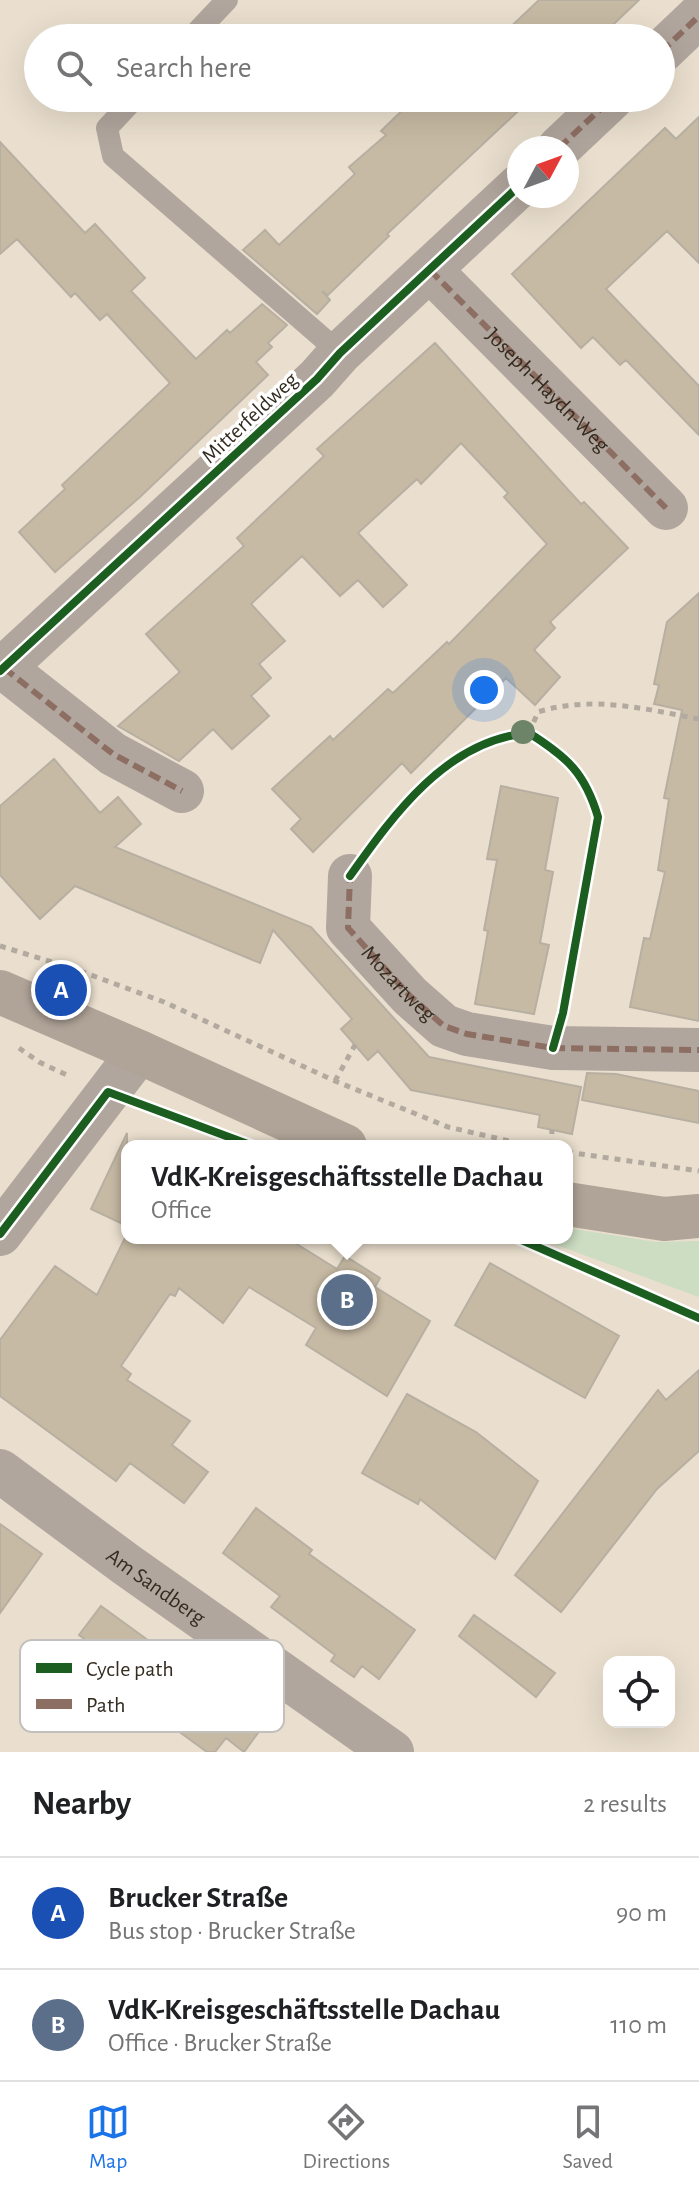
<!DOCTYPE html>
<html lang="en">
<head>
<meta charset="utf-8">
<style>
  :root { --surface:#fff; --page:#f6f6f6; --text:#202124; --muted:#757577; --line:#e0e0e0; --accent:#1a73e8 }
  body { margin:0; font-family:"Alegreya Sans",sans-serif; background:var(--page); color:var(--text) }
  .controls { position:absolute; right:24px; bottom:24px; display:grid; overflow:hidden; border-radius:16px; box-shadow:0 8px 32px #0002 }
  .controls button { width:72px; height:72px; display:grid; place-items:center; padding:0; border:0; border-bottom:2px solid var(--line); background:var(--surface); color:var(--text); font:40px sans-serif }
  .compass { position:absolute; left:507px; top:136px; width:72px; height:72px; border-radius:50%; background:var(--surface); box-shadow:0 8px 32px #0002; rotate:49deg }
  .you { position:absolute; left:484px; top:690px; width:28px; height:28px; margin:-20px; border:6px solid #fff; border-radius:50%; background:#1a73e8; box-shadow:0 0 0 12px #1a73e833 }
  .badge { display:grid; place-items:center; width:52px; height:52px; border-radius:50%; background:var(--accent); color:#fff; font-size:26px; font-weight:700 }
  .pin { position:absolute; translate:-50% -50%; border:4px solid #fff; box-shadow:0 2px 8px #0006 }
  .popup { position:absolute; left:121px; top:1140px; width:452px; height:104px; box-sizing:border-box; display:grid; place-content:center; border-radius:16px; background:var(--surface); filter:drop-shadow(0 2px 6px #0005); font-size:26px; white-space:nowrap; color:var(--muted) }
  .popup b { font-size:30px; color:var(--text) }
  .popup::after { content:''; position:absolute; left:50%; top:100%; margin-left:-16px; border:16px solid transparent; border-top-color:var(--surface) }
  .list { margin:0; padding:0; list-style:none }
  h2 { display:flex; justify-content:space-between; align-items:center; height:104px; margin:0; padding:0 32px; font-size:34px }
  h2 small { font-size:26px; font-weight:400; color:var(--muted) }
  .list li { display:grid; grid-template-columns:52px 1fr auto; gap:24px; align-items:center; box-sizing:border-box; height:112px; padding:0 32px; border-top:2px solid var(--line) }
  .list b { display:block; font-size:30px; white-space:nowrap }
  .list p { margin:0; font-size:26px; white-space:nowrap; color:var(--muted) }
  .list em { font-size:26px; font-style:normal; color:var(--muted) }
  .icon { flex:none; width:44px; height:44px; fill:none; stroke:currentColor; stroke-width:2; stroke-linecap:round; stroke-linejoin:round }
  .map { position:relative; flex:none; width:699px; height:1752px; overflow:hidden }
  .search { position:absolute; background:var(--surface); box-shadow:0 8px 32px #0002; left:24px; right:24px; top:24px; height:88px; display:flex; align-items:center; gap:20px; box-sizing:border-box; padding:0 28px; border-radius:44px; color:var(--muted); font-size:30px }
  .sheet { height:328px; background:var(--surface) }
  nav { display:flex; justify-content:space-around; align-items:center; box-sizing:border-box; height:112px; border-top:2px solid var(--line); background:var(--surface); font-size:22px; color:var(--muted) }
  nav a { display:grid; justify-items:center; gap:4px }
  nav .on { color:var(--accent) }
  .map>svg:first-child { display:block }
  .green { fill:#ccddc2 }
  .building { fill:#c7baa4; stroke:#b7afa2; stroke-width:2 }
  .lines { fill:none; stroke-linecap:round; stroke-linejoin:round }
  .path { stroke:#b2a99f; stroke-width:5; stroke-dasharray:6 6; stroke-linecap:butt }
  .lane { stroke:#b1a69d; stroke-width:22 }
  .street { stroke:#b1a69d; stroke-width:44 }
  .secondary { stroke:#b0a498; stroke-width:44 }
  .quiet { stroke:#8d6e63; stroke-width:6; stroke-dasharray:12 6; stroke-linecap:butt }
  .cycleway-casing { stroke:#fff; stroke-width:13 }
  .cycleway { stroke:#1b5e20; stroke-width:8 }
  .tree { fill:#6d8468 }
  .labels { text-anchor:middle; stroke-width:7; stroke-linejoin:round; paint-order:stroke }
  .street-label { font-size:22px; fill:#342c20; stroke:#fff }
  .key { fill:#fff; stroke:#c2c0bc; stroke-width:2 }
  .key-label { font-size:22px; fill:#342c20 }
</style>
</head>
<body>
<div class="map">
<svg width="699" height="1752" viewBox="0 0 699 1752">
  <rect width="100%" height="100%" fill="#eadfce"/>
  <path class="green" d="M567,1228L656,1242L699,1241V1297L537,1238H567Z"/>
  <path class="building" d="M539,0H639L599,38H499Z
    M415,98H532L387,234L389,236L328,295L322,291L330,300L317,314L243,250L265,230L279,245L355,174L349,167L386,135L381,131Z
    M699,117V263L667,231L606,289L699,386V435L626,360L620,365L593,337L581,348L512,274L665,128L676,139Z
    M0,142L85,233L95,224L145,278L131,291L196,359L227,330L230,333L262,304L287,325L268,343L272,347L256,362L268,375L141,496L55,572L19,532L65,489L62,485L170,383L107,314L100,320L75,293L71,297L17,239L0,254Z
    M435,343L581,504L584,502L628,548L550,622L555,628L534,650L560,677L535,705L506,678L411,773L402,763L313,852L291,829L301,819L272,789L330,736L333,740L388,689L393,693L447,642L449,644L547,544L504,497L508,493L461,443L421,484L417,479L358,533L407,585L383,607L358,580L340,596L302,556L251,604L285,641L259,664L271,678L251,696L269,716L232,749L213,729L179,761L118,726L180,672L146,634L244,546L237,538L324,456L317,449Z
    M699,593V1021L630,1007L644,938L650,939L665,872L658,870L669,799L664,798L682,710L654,704L659,685L654,684L667,622Z
    M54,759L100,813L118,797L141,824L115,847L311,927L429,1057L581,1087L572,1134L538,1127L540,1115L411,1090L378,1051L368,1060L341,1029L352,1019L273,930L260,963L75,886L40,919L0,875V806Z
    M501,786L558,798L545,870L553,872L540,943L549,945L534,1014L475,1004L488,931L484,930L497,860L487,859Z
    M587,1073L616,1074L699,1091V1123L582,1100Z
    M127,1133V1226L91,1209Z
    M125,1238H287L337,1269L345,1256L380,1278L375,1287L430,1321L387,1396L306,1345L316,1328L249,1287L223,1323L179,1288L175,1296L170,1294L121,1366L131,1374L127,1380L190,1421L172,1445L208,1472L184,1503L130,1463L116,1481L0,1396V1340L55,1266L97,1295Z
    M490,1263L619,1336L585,1398L455,1325Z
    M699,1370V1451L657,1489L561,1612L515,1575L658,1390L666,1400Z
    M407,1394L476,1432L538,1481L495,1559L420,1499L418,1504L362,1473Z
    M256,1508L312,1550L309,1554L415,1630L379,1679L362,1666L354,1677L331,1661L335,1655L271,1607L280,1596L223,1553Z
    M0,1524L42,1554L0,1613Z
    M101,1606L185,1667L186,1665L206,1680L210,1674L269,1718L244,1752L226,1738L215,1752H207L130,1696L127,1701L103,1685L118,1664L79,1635Z
    M474,1615L555,1673L536,1697L459,1636Z"/>
  <g class="lines">
    <path class="path" d="M529,733L538,712C592,695 645,709 699,719
      M0,946L72,968L164,1002L335,1081L448,1127L531,1146
      M19,1048L39,1062L69,1076
      M335,1081L355,1045
      M149,1107L174,1117
      M551,1146L552,1130
      M567,1152L699,1171
      M517,1238L699,1318"/>
    <path class="lane" d="M191,38L227,0
      M135,98L107,128L113,156L340,353"/>
    <g class="street">
      <path d="M661,52L699,16"/>
      <path d="M559,148L612,98"/>
      <path id="s1" d="M430,270L666,508"/>
      <path d="M4,668L113,754L182,791"/>
      <path d="M0,671L317,379L340,353L519,186"/>
      <path d="M350,876L348,928L410,996L444,1026L467,1034L553,1048L699,1050"/>
      <path d="M0,1234L139,1052"/>
      <path id="s2" d="M0,1471L127,1565L392,1752"/>
    </g>
    <path class="secondary" d="M0,992L139,1052L345,1146
      M567,1204L664,1219L699,1216"/>
    <g class="quiet">
      <path d="M661,52L699,16"/>
      <path d="M559,148L612,98"/>
      <path d="M430,270L666,508"/>
      <path d="M4,668L113,754L182,791"/>
      <path id="s3" d="M353,872L350,876L348,928L410,996L444,1026L467,1034L553,1048L699,1050"/>
    </g>
    <g class="cycleway-casing">
      <path id="cycleway" d="M0,671L317,379L340,353L519,186
        M350,876C394,814 447,740 529,733C567,757 585,773 598,817L563,1013L553,1048
        M0,1234L108,1092L253,1146
        M517,1238L699,1318"/>
    </g>
    <use href="#cycleway" class="cycleway"/>
  </g>
  <circle class="tree" cx="523" cy="732" r="12"/>
  <g class="labels">
    <g class="street-label">
      <text dy="8" stroke="none"><textPath href="#s1" startOffset="168">Joseph-Haydn-Weg</textPath></text>
      <text transform="translate(249 417) rotate(-43)" y="8">Mitterfeldweg</text>
      <text dy="8" stroke="none"><textPath href="#s3" startOffset="132">Mozartweg</textPath></text>
      <text dy="8" stroke="none"><textPath href="#s2" startOffset="194">Am Sandberg</textPath></text>
    </g>
  </g>
  <rect x="20" y="1640" width="264" height="92" rx="12" class="key"/>
  <rect x="36" y="1663" width="36" height="10" fill="#1b5e20"/>
  <rect x="36" y="1699" width="36" height="10" fill="#8d6e63"/>
  <g class="key-label">
    <text x="86" y="1676">Cycle path</text>
    <text x="86" y="1712">Path</text>
  </g>
</svg>
<div class="controls">
<button><svg class="icon" aria-label="locate" viewBox="0 0 24 24"><circle cx="12" cy="12" r="6"/><path d="M12 2v4M12 18v4M2 12h4M18 12h4"/></svg></button>
</div>
<svg class="compass" viewBox="-18 -18 36 36"><path d="M0-13l5 13h-10z" fill="#e53935"/><path d="M0 13l5-13h-10z" fill="#757577"/></svg>
<div class="you"></div>
<div class="pin badge" style="left:61px;top:990px;background:#1a4fb4">A</div>
<div class="pin badge" style="left:347px;top:1300px;background:#5c6f8a">B</div>
<div class="popup"><b>VdK-Kreisgeschäftsstelle Dachau</b>Office</div>
<div class="search"><svg class="icon" aria-label="search" viewBox="0 0 24 24"><circle cx="10" cy="10" r="6"/><path d="M15 15l6 6"/></svg>Search here</div>
</div>
<section class="sheet">
<h2>Nearby<small>2 results</small></h2>
<ul class="list">
<li><span class="badge" style="background:#1a4fb4">A</span><div><b>Brucker Straße</b><p>Bus stop · Brucker Straße</p></div><em>90 m</em></li>
<li><span class="badge" style="background:#5c6f8a">B</span><div><b>VdK-Kreisgeschäftsstelle Dachau</b><p>Office · Brucker Straße</p></div><em>110 m</em></li>
</ul>
</section>
<nav>
<a class="on"><svg class="icon" aria-label="map" viewBox="0 0 24 24"><path d="M3 6l6-2 6 2 6-2v14l-6 2-6-2-6 2zM9 4v14M15 6v14"/></svg>Map</a>
<a><svg class="icon" aria-label="directions" viewBox="0 0 24 24"><path d="M12 3l9 9-9 9-9-9zM9 14v-3h6M13 9l2 2-2 2"/></svg>Directions</a>
<a><svg class="icon" aria-label="saved" viewBox="0 0 24 24"><path d="M7 4h10v16l-5-4-5 4z"/></svg>Saved</a>
</nav>
</body>
</html>
